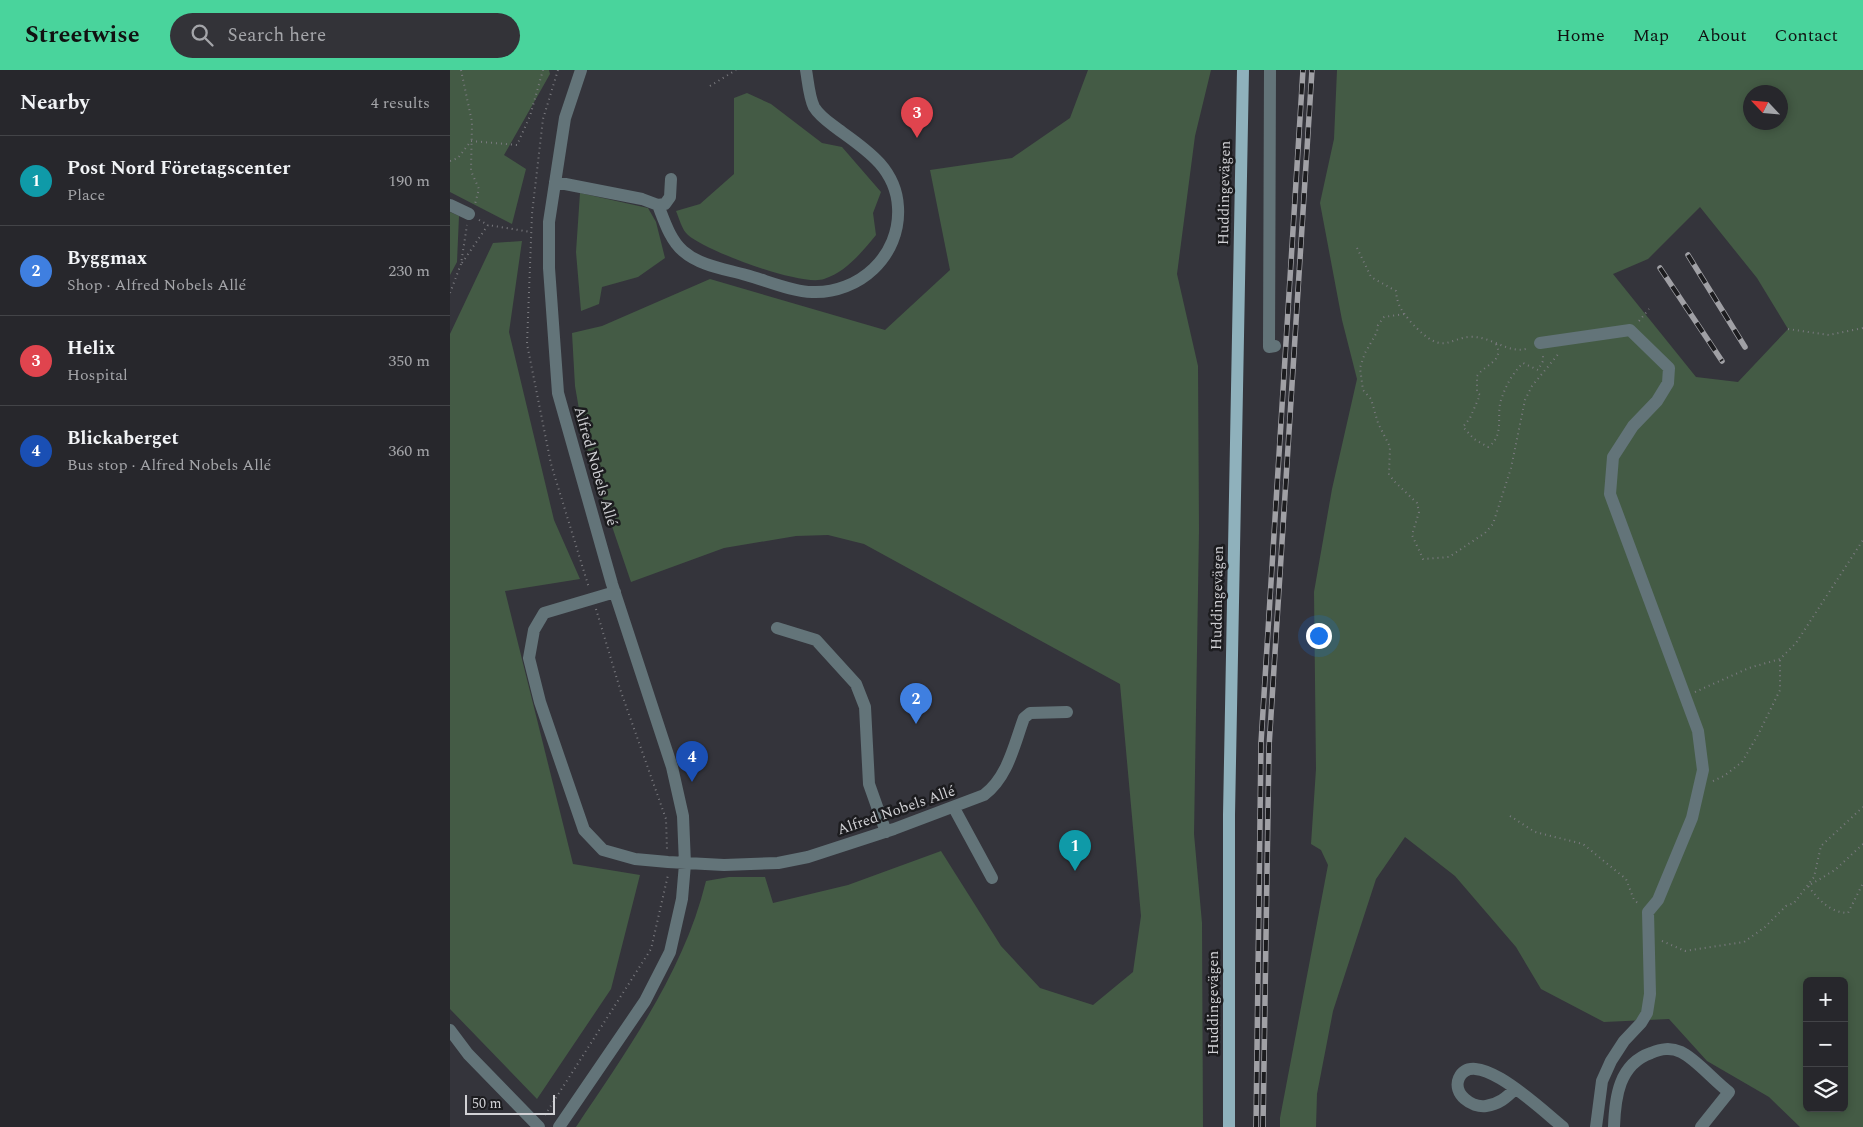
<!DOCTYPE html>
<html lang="en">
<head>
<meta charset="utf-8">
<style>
  :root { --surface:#27272c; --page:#333338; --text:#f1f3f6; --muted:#a4a5a9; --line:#434448; --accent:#49d49c }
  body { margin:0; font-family:Spectral,serif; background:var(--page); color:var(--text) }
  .controls { position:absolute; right:15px; bottom:15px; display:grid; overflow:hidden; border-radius:8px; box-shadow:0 2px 8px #0003 }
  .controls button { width:45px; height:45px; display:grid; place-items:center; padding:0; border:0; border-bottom:1px solid var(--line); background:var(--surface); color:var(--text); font:25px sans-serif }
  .compass { position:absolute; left:1293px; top:15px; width:45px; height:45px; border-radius:50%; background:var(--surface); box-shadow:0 2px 8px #0003; rotate:296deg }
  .scale { position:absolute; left:15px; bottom:12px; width:90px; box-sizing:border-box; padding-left:5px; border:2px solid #d1d1d5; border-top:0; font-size:14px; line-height:18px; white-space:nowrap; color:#d1d1d5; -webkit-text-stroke:4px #1c1c1f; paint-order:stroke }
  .you { position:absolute; left:868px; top:565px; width:18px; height:18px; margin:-12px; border:4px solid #fff; border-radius:50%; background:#1a73e8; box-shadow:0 0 0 8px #1a73e833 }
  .badge { display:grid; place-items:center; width:32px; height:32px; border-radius:50%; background:var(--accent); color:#fff; font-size:16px; font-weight:700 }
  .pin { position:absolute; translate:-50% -41px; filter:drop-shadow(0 1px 2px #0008) }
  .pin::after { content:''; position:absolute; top:26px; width:18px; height:15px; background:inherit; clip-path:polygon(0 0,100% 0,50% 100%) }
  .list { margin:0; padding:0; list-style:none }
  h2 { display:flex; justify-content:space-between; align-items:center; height:65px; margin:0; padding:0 20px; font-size:21px }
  h2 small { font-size:16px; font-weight:400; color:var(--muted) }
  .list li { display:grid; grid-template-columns:32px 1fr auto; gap:15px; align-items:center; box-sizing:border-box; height:90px; padding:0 20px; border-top:1px solid var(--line) }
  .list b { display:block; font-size:19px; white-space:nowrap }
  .list p { margin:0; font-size:16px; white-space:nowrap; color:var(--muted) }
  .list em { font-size:16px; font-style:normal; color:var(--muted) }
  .icon { flex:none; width:28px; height:28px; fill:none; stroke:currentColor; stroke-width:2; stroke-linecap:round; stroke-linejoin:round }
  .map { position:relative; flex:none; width:1413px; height:1057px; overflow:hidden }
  header { display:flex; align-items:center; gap:30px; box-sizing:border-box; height:70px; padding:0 25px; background:var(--accent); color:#111 }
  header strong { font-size:24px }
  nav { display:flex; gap:28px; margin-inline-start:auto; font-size:18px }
  .search { width:350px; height:45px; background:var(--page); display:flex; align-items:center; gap:12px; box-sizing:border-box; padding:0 18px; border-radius:28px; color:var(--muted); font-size:19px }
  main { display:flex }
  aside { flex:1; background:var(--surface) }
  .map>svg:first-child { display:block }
  .green { fill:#445b45; fill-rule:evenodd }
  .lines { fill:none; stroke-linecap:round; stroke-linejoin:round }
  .path { stroke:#7a7a7f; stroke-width:2; stroke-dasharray:1 4; stroke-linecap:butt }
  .minor { stroke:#637479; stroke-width:12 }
  .major { stroke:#8fb1bc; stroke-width:12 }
  .rail-casing { stroke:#a0a0a5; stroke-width:5.5 }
  .rail { stroke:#1c1c1f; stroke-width:4; stroke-dasharray:11; stroke-linecap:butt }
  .labels { text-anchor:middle; stroke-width:5; stroke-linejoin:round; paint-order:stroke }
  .street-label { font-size:15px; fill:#d1d1d5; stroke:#1c1c1f }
</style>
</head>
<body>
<header>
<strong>Streetwise</strong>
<div class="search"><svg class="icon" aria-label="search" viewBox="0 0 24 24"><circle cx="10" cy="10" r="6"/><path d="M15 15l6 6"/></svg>Search here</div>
<nav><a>Home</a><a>Map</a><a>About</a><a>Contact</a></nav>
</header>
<main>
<aside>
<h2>Nearby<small>4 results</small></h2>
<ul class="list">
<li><span class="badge" style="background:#0f9aa8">1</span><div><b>Post Nord Företagscenter</b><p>Place</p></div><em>190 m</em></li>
<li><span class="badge" style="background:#3f7fe0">2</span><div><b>Byggmax</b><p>Shop · Alfred Nobels Allé</p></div><em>230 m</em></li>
<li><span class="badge" style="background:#e0444e">3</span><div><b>Helix</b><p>Hospital</p></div><em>350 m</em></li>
<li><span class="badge" style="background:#1a4fb4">4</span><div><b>Blickaberget</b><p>Bus stop · Alfred Nobels Allé</p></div><em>360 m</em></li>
</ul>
</aside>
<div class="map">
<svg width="1413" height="1057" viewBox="0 0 1413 1057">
  <rect width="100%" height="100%" fill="#34343b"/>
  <path class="green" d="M0,0H99L100,4L54,85L76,99L62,154L0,122Z
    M638,0H761L745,66L727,204L748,296L749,460L744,764L752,853L753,1057H126C177,980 234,902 256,811L279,807H315L323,833L398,815L491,781L551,876L590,918L643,935L683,902L691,846L670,614L414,474L378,465L346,466L274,478L181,512L136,380L125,316L122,263L152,256L260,209L435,260L500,200L480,100L562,88L620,48Z
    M887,0H1413V1057H1350L1319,1027L1257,991L1219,949L1154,952L1091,919L1066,877L1005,806L955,767L926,809L883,941L867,1024L866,1057H830V1048L878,795L871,780L861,774L866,699L864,522L882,419L907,309L892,250L870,133L884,69ZM1300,22H1330V52H1300ZM1250,137L1307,208L1338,259L1288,312L1246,307L1163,204L1198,189ZM1357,911H1394V1038H1357Z
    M297,23L321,34L372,73L392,77L431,122L423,143L426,165C412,182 396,202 374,209C352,217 256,181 238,165C232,160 229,148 226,141L250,134L284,104V28Z
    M130,123L198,138L206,152L215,188L188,207L152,217L149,234L131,241L126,182Z
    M0,142L9,146L7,192L0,205Z
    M72,171L59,262L104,450L130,509L55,521L123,794L190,805L161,919L87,1029L0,939V264L43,173Z"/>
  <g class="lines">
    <path class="path" d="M11,0L22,52L21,101L29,119L25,134
      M108,0L93,49L82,144L77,274L101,394L139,518
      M260,16L286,0
      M0,91L8,88L21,71L67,75L80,46L93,0
      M29,150L38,155
      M907,178L921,207L946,221C947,235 952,241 960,251C999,295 999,258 1035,269C1049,273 1064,284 1079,278
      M12,193L38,155L81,162
      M0,223L11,194L17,155
      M954,244L934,247L928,255L927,262L915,283L910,298L913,320L921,329L928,353L940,377L939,404L944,411L967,433L969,442L962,465L973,489L999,487L1035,463L1043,454L1061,398L1075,330L1082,316L1110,282
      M1189,251L1199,239
      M1338,259L1379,265L1413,258
      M1046,274C1055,291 1034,295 1027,306V322L1030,325L1020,348L1013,357L1024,369L1038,377C1055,366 1046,345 1051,330C1056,315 1062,304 1073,293L1088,300L1093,291V285
      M146,539L170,619L216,749L217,780
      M1245,622L1299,598L1330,589L1346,573L1413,470
      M1263,711L1274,706L1292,692L1309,663L1330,620V589
      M1060,746L1085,762L1133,774L1176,809L1184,830L1189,834
      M1413,774L1385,800L1358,816C1369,830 1379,842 1398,843L1413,813
      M1212,871L1235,881L1294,872L1315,857L1336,836L1344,833L1364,807L1371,776L1413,737
      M95,1045L201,879L218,805"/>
    <path class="minor" d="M820,0L819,277L825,276
      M105,112L192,129L208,135C214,150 220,170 233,181C250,196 275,199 296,205C315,210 343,222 362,222C409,224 451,186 448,137C446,99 417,80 389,60C380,53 370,47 364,37C359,27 358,11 356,0
      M0,135L19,144
      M208,135L215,134L220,127L221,109
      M1090,273L1180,260L1219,298L1218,313L1207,331L1183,356L1163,387L1160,424L1248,661L1253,700L1242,748L1208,830L1198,842L1200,924L1197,943L1191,953L1174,971L1161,991L1152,1011L1146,1057
      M165,522L94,543L84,560L79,588L90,632L134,760L153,780L185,789L218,792L274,795L328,793L358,787L444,759L534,725C558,707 564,675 574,648L580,643L617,642
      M327,558L366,570L406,614L415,637L419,714L436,762
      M504,738L542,808
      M0,960L18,984L89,1057
      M1065,1019C1056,1028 1049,1034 1036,1036C1022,1038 1002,1024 1009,1008C1025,974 1097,1045 1113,1057
      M109,1057L195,931L220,882L232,829L235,794L233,746L222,697L162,514L108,323L99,198V152L115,48L131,0
      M1164,1057C1165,1027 1169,994 1201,983C1211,979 1220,977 1231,982C1246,989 1264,1011 1279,1022L1251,1057"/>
    <path class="major" d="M779,1057V745L793,0"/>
    <g class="rail-casing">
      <path id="rail" d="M1238,185L1295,277
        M1210,198L1272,291
        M806,1057L811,673L853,0
        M813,1057L819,677L862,0"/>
    </g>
    <use href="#rail" class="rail"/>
  </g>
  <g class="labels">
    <g class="street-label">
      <text transform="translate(774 123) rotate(-89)" y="5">Huddingevägen</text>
      <text transform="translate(146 396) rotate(74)" y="5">Alfred Nobels Allé</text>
      <text transform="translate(767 528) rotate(-89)" y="5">Huddingevägen</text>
      <text transform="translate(446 740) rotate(-19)" y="5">Alfred Nobels Allé</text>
      <text transform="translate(763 933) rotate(-90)" y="5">Huddingevägen</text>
    </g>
  </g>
</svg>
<div class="controls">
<button>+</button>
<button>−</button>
<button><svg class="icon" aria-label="layers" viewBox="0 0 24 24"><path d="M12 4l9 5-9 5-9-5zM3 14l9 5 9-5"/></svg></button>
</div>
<svg class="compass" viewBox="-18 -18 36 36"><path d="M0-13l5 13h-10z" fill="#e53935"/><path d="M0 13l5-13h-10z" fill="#a4a5a9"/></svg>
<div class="scale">50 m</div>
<div class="you"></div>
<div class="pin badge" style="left:625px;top:801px;background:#0f9aa8">1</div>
<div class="pin badge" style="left:466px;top:654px;background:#3f7fe0">2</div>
<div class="pin badge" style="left:467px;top:68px;background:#e0444e">3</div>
<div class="pin badge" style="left:242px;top:712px;background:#1a4fb4">4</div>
</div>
</main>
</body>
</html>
